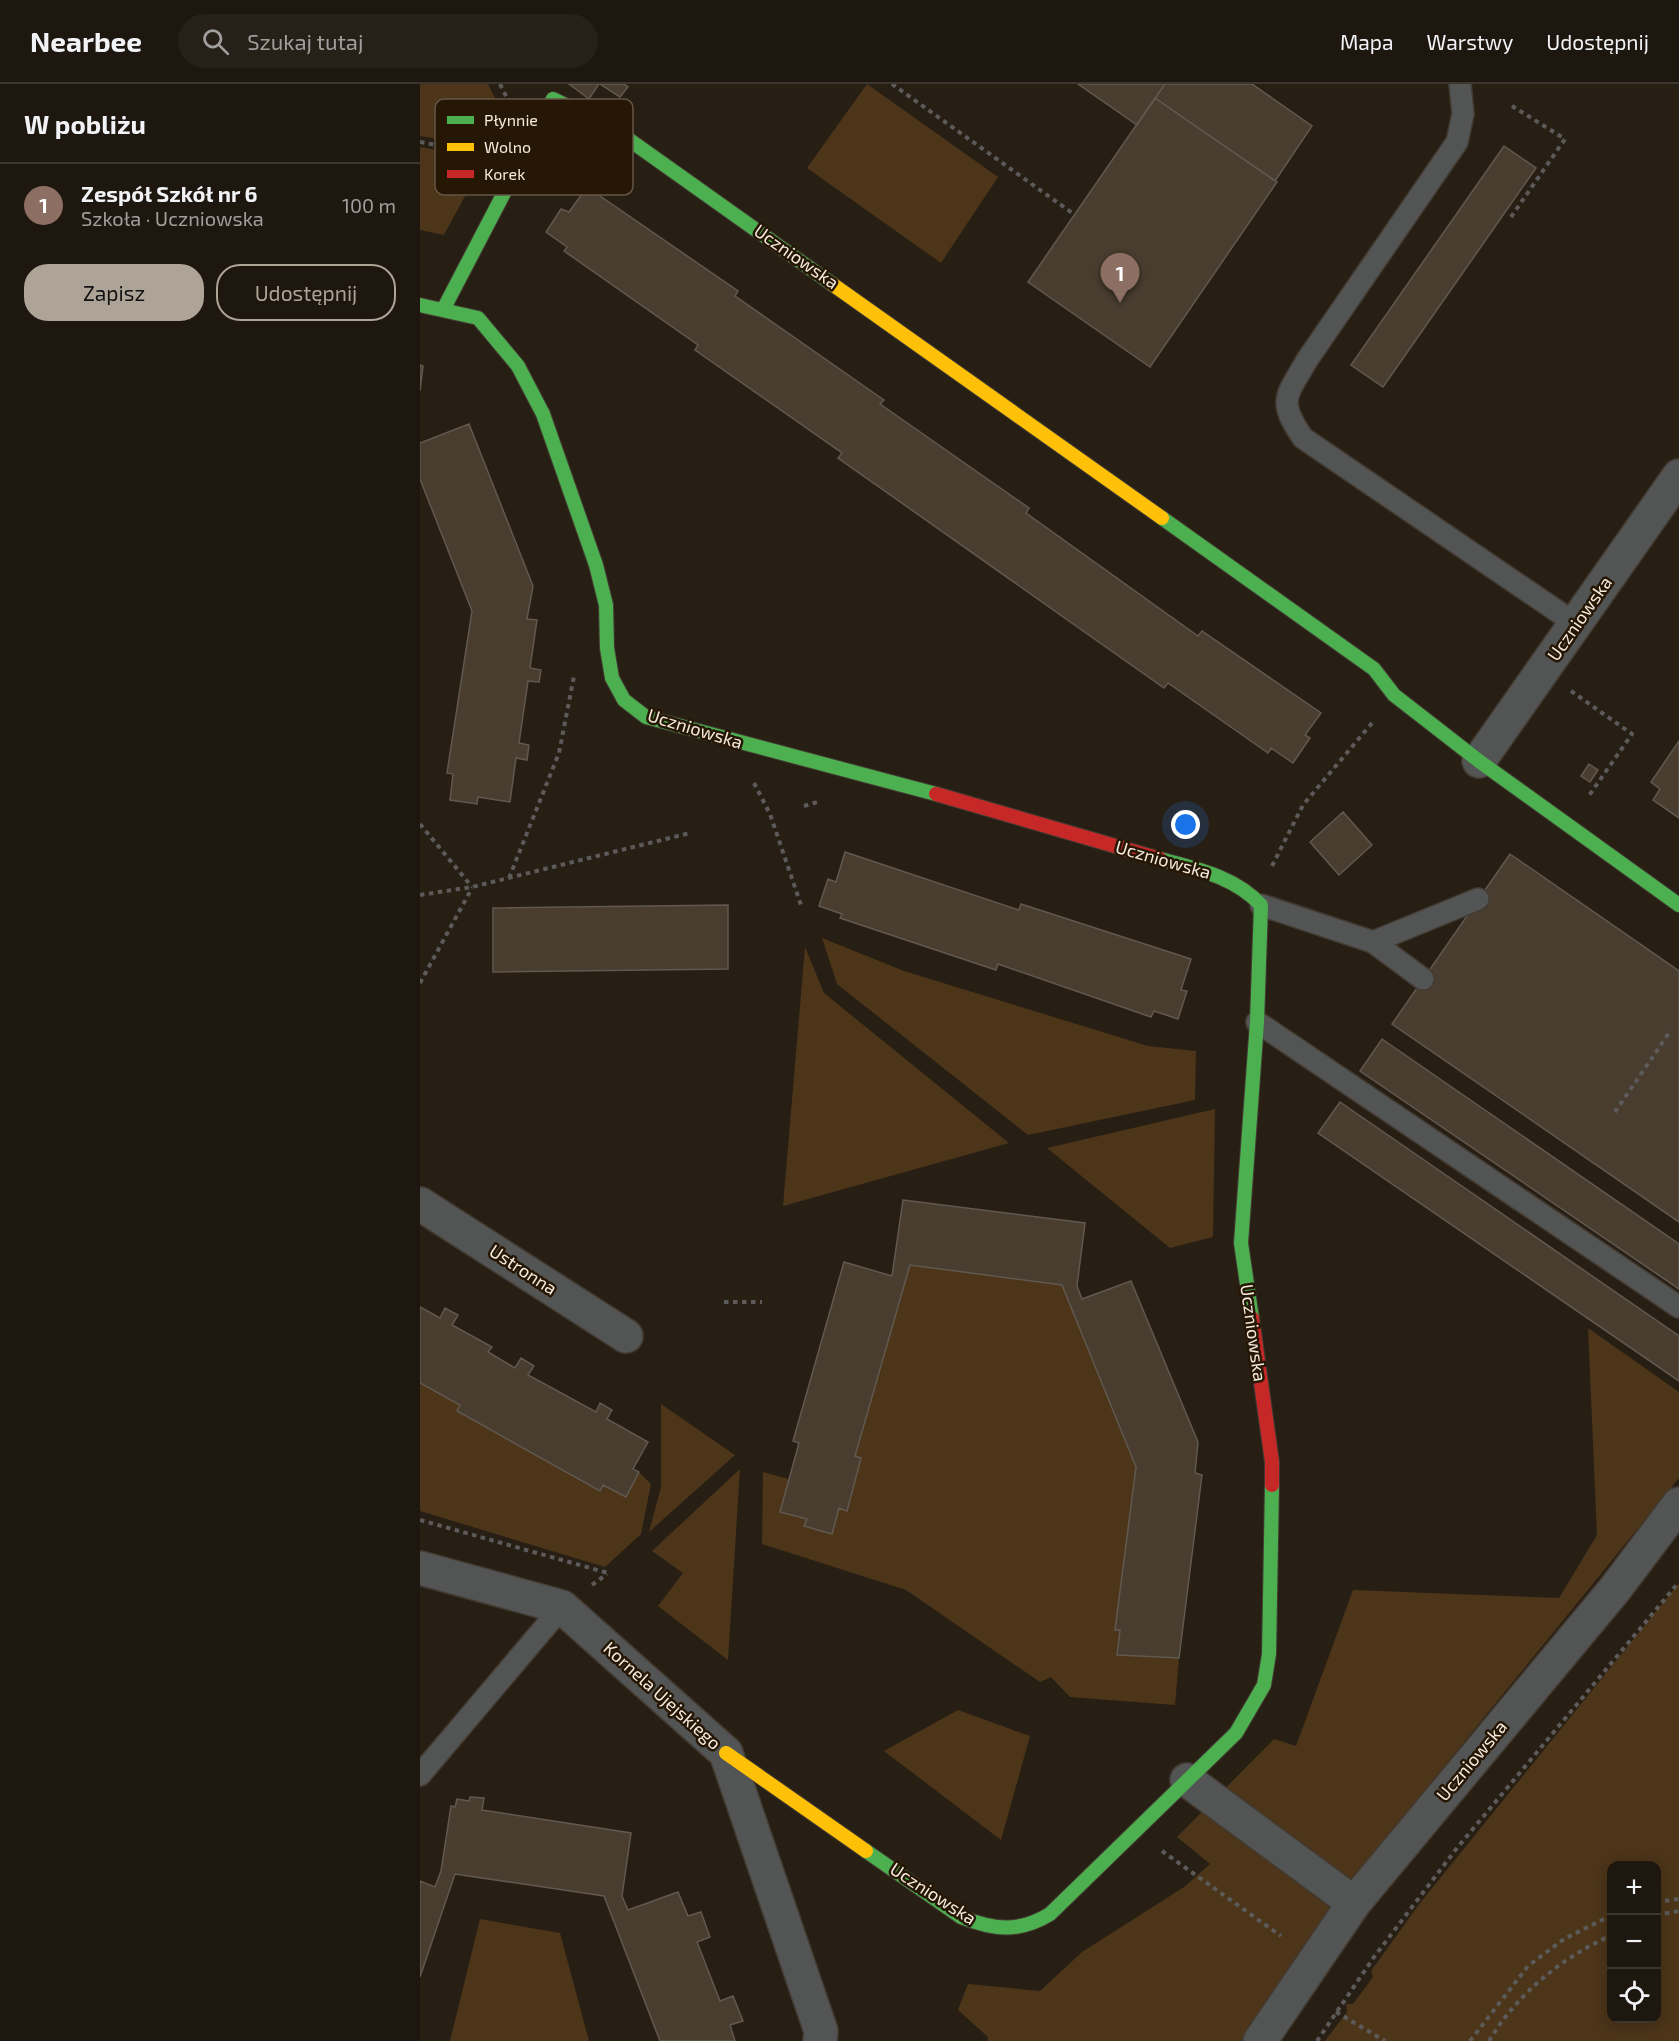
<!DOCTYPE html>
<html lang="pl">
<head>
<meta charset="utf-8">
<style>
  :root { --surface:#1e170f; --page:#262018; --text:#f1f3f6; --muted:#a19f9e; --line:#3c362f; --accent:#ada397 }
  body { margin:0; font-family:"Exo 2",sans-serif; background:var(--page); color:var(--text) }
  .controls { position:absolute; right:18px; bottom:18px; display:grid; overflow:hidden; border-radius:12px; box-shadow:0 3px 15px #0003 }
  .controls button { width:54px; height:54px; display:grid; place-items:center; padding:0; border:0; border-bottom:2px solid var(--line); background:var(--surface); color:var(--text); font:30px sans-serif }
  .you { position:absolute; left:766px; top:741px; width:21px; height:21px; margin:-15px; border:4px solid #fff; border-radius:50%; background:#1a73e8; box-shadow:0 0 0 9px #1a73e833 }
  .badge { display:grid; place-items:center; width:39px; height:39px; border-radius:50%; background:var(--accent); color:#fff; font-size:20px; font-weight:700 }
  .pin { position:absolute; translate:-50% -50px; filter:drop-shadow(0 2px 3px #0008) }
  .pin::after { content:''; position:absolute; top:32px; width:21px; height:18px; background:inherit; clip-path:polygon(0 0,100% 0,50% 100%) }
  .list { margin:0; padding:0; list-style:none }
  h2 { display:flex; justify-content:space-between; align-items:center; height:78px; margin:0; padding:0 24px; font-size:26px }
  h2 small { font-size:20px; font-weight:400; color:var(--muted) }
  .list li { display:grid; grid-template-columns:39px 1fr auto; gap:18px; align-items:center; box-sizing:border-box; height:84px; padding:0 24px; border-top:2px solid var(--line) }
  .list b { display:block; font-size:22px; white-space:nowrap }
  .list p { margin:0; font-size:20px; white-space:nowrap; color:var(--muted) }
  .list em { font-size:20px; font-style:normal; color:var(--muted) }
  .actions { display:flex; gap:12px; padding:18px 24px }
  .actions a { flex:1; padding:14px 0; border:2px solid var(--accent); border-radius:24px; text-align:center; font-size:21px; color:var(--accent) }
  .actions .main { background:var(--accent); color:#111 }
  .icon { flex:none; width:33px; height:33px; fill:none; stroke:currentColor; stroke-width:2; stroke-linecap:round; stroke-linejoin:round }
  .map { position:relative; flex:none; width:1259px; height:1957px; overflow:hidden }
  header { display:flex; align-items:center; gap:36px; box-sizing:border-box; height:84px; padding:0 30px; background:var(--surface); border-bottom:2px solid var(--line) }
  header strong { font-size:28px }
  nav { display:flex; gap:33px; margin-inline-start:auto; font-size:21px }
  .search { width:420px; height:54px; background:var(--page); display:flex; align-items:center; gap:15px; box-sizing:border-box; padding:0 21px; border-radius:33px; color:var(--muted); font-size:22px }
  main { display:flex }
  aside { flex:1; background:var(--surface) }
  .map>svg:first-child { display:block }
  .green { fill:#4c3519; fill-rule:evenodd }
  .building { fill:#483d2f; stroke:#615950; stroke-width:1.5 }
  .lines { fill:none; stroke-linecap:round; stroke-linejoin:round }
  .lane-casing { stroke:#433b32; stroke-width:24 }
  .street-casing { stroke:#433b32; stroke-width:36 }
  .fast-casing { stroke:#433b32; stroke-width:16 }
  .slow-casing { stroke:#433b32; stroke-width:16 }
  .jam-casing { stroke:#433b32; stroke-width:16 }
  .path { stroke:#5d5b5a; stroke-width:4; stroke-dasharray:4.5 4.5; stroke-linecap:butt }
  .lane { stroke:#535555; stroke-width:21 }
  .street { stroke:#535555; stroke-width:33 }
  .fast { stroke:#4caf50; stroke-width:14 }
  .slow { stroke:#ffc107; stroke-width:14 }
  .jam { stroke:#c62828; stroke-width:14 }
  .labels { text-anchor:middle; stroke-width:5; stroke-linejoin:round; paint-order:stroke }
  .street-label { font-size:18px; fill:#f5eade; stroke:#261604 }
  .key { fill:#261604; stroke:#645645; stroke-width:1.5 }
  .key-label { font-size:16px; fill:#f5eade }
</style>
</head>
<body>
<header>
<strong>Nearbee</strong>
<div class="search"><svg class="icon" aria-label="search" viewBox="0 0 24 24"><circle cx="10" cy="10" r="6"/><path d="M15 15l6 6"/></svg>Szukaj tutaj</div>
<nav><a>Mapa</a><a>Warstwy</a><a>Udostępnij</a></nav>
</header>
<main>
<aside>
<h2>W pobliżu<small></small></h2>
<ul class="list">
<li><span class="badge" style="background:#8d6e63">1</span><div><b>Zespół Szkół nr 6</b><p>Szkoła · Uczniowska</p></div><em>100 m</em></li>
</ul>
<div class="actions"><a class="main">Zapisz</a><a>Udostępnij</a></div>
</aside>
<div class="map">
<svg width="1259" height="1957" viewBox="0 0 1259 1957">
  <rect width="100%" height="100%" fill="#281f14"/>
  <path class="green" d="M0,0H68L80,25L68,58L54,61L0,52Z
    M447,0L578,93L521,179L387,84Z
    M0,63L65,75L24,151L0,146Z
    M402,854L484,887L728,962L776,967L775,1016L608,1051L417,900Z
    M385,863L404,909L589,1059L363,1122Z
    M795,1025L793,1153L750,1164L627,1064Z
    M490,1181L642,1201L716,1383L696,1546H700L697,1571L759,1574L755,1621L650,1613L631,1593L620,1598L486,1506L342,1460L343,1388L369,1395L361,1428L387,1435L385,1442L412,1450L419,1424L427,1426L441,1375L435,1372Z
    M1168,1244L1259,1308V1394L948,1776L821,1957H568V1953L538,1926L548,1900L620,1907L662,1868L764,1803L790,1780L757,1753L854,1655L876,1662L933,1506L1139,1514L1177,1451Z
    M0,1299L40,1321L37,1327L179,1407L183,1401L206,1413L219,1388L231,1400L221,1450L185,1483L0,1427Z
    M241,1320L315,1371L229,1448L241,1403Z
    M320,1385L308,1576L238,1522L263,1489L232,1467Z
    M1259,1499V1957H905L927,1928L926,1920H933L953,1893L951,1887L1000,1819ZM1192,1782H1236V1934H1192Z
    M538,1626L610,1652L581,1756L464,1667Z
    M60,1835L140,1849L169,1957H30Z"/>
  <path class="building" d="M149,0H179L169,15Z
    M180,0H204L208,3L200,13Z
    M658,0H745L717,41Z
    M745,0H832L892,42L855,97L735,14Z
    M735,14L857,98L730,283L608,198Z
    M1084,62L1116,84L963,303L931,281Z
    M167,103L318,207L315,212L464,316L460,320L609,424L606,429L778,552L782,547L901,629L885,651L890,654L873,679L851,664L848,669L748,599L744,604L418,374L422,369L275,266L278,261L144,167L147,163L126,148L141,125L149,128Z
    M0,281L3,282L0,307Z
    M49,340L113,502L107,535L117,536L110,584L121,586L119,598L108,597L99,659L109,661L107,676L96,674L90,718L58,713L57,720L30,716L33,690L27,689L52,527L0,395V359Z
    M1259,657V734L1233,716L1240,705L1231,698Z
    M1169,680L1178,686L1170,698L1161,692Z
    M923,728L952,761L919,791L890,758Z
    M425,768L599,826L601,820L771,875L761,906L767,907L758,935L734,927L731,933L578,880L576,886L420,834L422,830L399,822L408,795L416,798Z
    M1090,770L1259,887V1138L972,940Z
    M308,821V885L73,888V824Z
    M962,955L1259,1160V1205L940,987Z
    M920,1018L1259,1252V1297L898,1049Z
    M483,1116L665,1139L657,1202L662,1215L711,1197L778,1358L775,1389L782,1391L759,1574L697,1571L700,1546H695L716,1383L642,1201L490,1181L435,1372L441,1374L427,1427L419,1424L412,1450L384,1442L387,1435L360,1428L379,1359L373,1357L424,1178L472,1192Z
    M0,1223L20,1234L25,1224L38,1231L32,1241L72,1263L68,1268L95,1284L101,1274L114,1282L108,1291L176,1328L180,1319L192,1326L187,1335L228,1358L213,1385L219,1388L206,1413L183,1401L180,1407L37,1327L40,1321L0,1299Z
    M50,1713L64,1714L62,1726L211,1749L202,1812L208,1826L258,1808L268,1832L281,1828L290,1853L277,1858L300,1917L313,1912L323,1937L310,1941L315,1957H240L184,1812L35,1790L0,1893V1797L15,1803L21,1787L31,1722L35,1723L37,1715L49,1717Z"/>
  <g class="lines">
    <g class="lane-casing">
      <path id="lane" d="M1040,0L1043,30L1037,58L887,276C866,313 857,316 883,354L1156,540
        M841,821L953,858L1003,895
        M953,858L1058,815
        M837,938L1259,1223
        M0,1691L142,1523"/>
    </g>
    <g class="street-casing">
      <path id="street" d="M1059,677L1259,392
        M0,1120L206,1252
        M0,1484L142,1523L306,1669L401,1947L400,1957
        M767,1696L934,1819
        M840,1957L934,1819L1195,1505L1259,1420"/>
    </g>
    <g class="fast-casing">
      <path id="fast" d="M0,221L58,234L98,282L123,330L176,481L186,521L187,564L192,594L204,616L226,633L516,710
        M24,224L133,15L194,45L412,200
        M742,434L954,585L974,611L1059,677L1259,821
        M740,775C776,785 814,792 841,821L837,938L821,1159L832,1234
        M446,1767L541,1833C574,1846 599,1849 630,1830L816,1649L844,1601L849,1570L852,1401"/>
    </g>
    <g class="slow-casing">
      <path id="slow" d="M412,200L742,434
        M306,1669L446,1767"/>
    </g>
    <g class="jam-casing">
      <path id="jam" d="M516,710L740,775
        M832,1234L852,1378V1401"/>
    </g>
    <path class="path" d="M80,0L91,22
      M472,0L655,131
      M0,58L64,70
      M1091,133L1145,55L1092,22
      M1151,607L1212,650L1168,713
      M334,699L350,730L382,824
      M384,722L401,717
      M0,740L52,803
      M852,782L883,721L952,639
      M89,794L139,669L154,592
      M0,811L52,803L270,749
      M0,899L52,804
      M1195,1028L1251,946
      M304,1218H342
      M0,1436L188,1489
      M172,1501L187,1490
      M742,1767L861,1852
      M1236,1818L1259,1815
      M1236,1831L1259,1827
      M916,1928L965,1957
      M897,1957L954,1873L1037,1764L1259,1498
      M1050,1957L1108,1882L1144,1855L1192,1831
      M1069,1957C1098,1909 1141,1874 1192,1851"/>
    <use href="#lane" class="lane"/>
    <use href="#street" class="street"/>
    <use href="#fast" class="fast"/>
    <use href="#slow" class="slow"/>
    <use href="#jam" class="jam"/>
  </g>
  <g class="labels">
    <g class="street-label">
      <text transform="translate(376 173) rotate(35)" y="6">Uczniowska</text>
      <text transform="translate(1160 535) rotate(-55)" y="6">Uczniowska</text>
      <text transform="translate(275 645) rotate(17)" y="6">Uczniowska</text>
      <text transform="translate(743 776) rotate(16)" y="6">Uczniowska</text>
      <text transform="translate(103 1186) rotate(33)" y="6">Ustronna</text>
      <text transform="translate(833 1249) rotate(82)" y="6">Uczniowska</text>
      <text transform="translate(242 1612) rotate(42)" y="6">Kornela Ujejskiego</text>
      <text transform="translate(1052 1677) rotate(-50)" y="6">Uczniowska</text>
      <text transform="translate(513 1810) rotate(33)" y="6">Uczniowska</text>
    </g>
  </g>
  <rect x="15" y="15" width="198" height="96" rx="9" class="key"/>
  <rect x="27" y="32" width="27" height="8" fill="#4caf50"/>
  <rect x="27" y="59" width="27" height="8" fill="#ffc107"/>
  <rect x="27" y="86" width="27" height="8" fill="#c62828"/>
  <g class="key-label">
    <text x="64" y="42">Płynnie</text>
    <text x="64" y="69">Wolno</text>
    <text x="64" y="96">Korek</text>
  </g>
</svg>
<div class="controls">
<button>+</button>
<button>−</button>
<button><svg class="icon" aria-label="locate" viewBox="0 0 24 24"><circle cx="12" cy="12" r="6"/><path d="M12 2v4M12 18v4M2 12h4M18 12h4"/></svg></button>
</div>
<div class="you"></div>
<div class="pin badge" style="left:700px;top:219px;background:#8d6e63">1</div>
</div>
</main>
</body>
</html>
